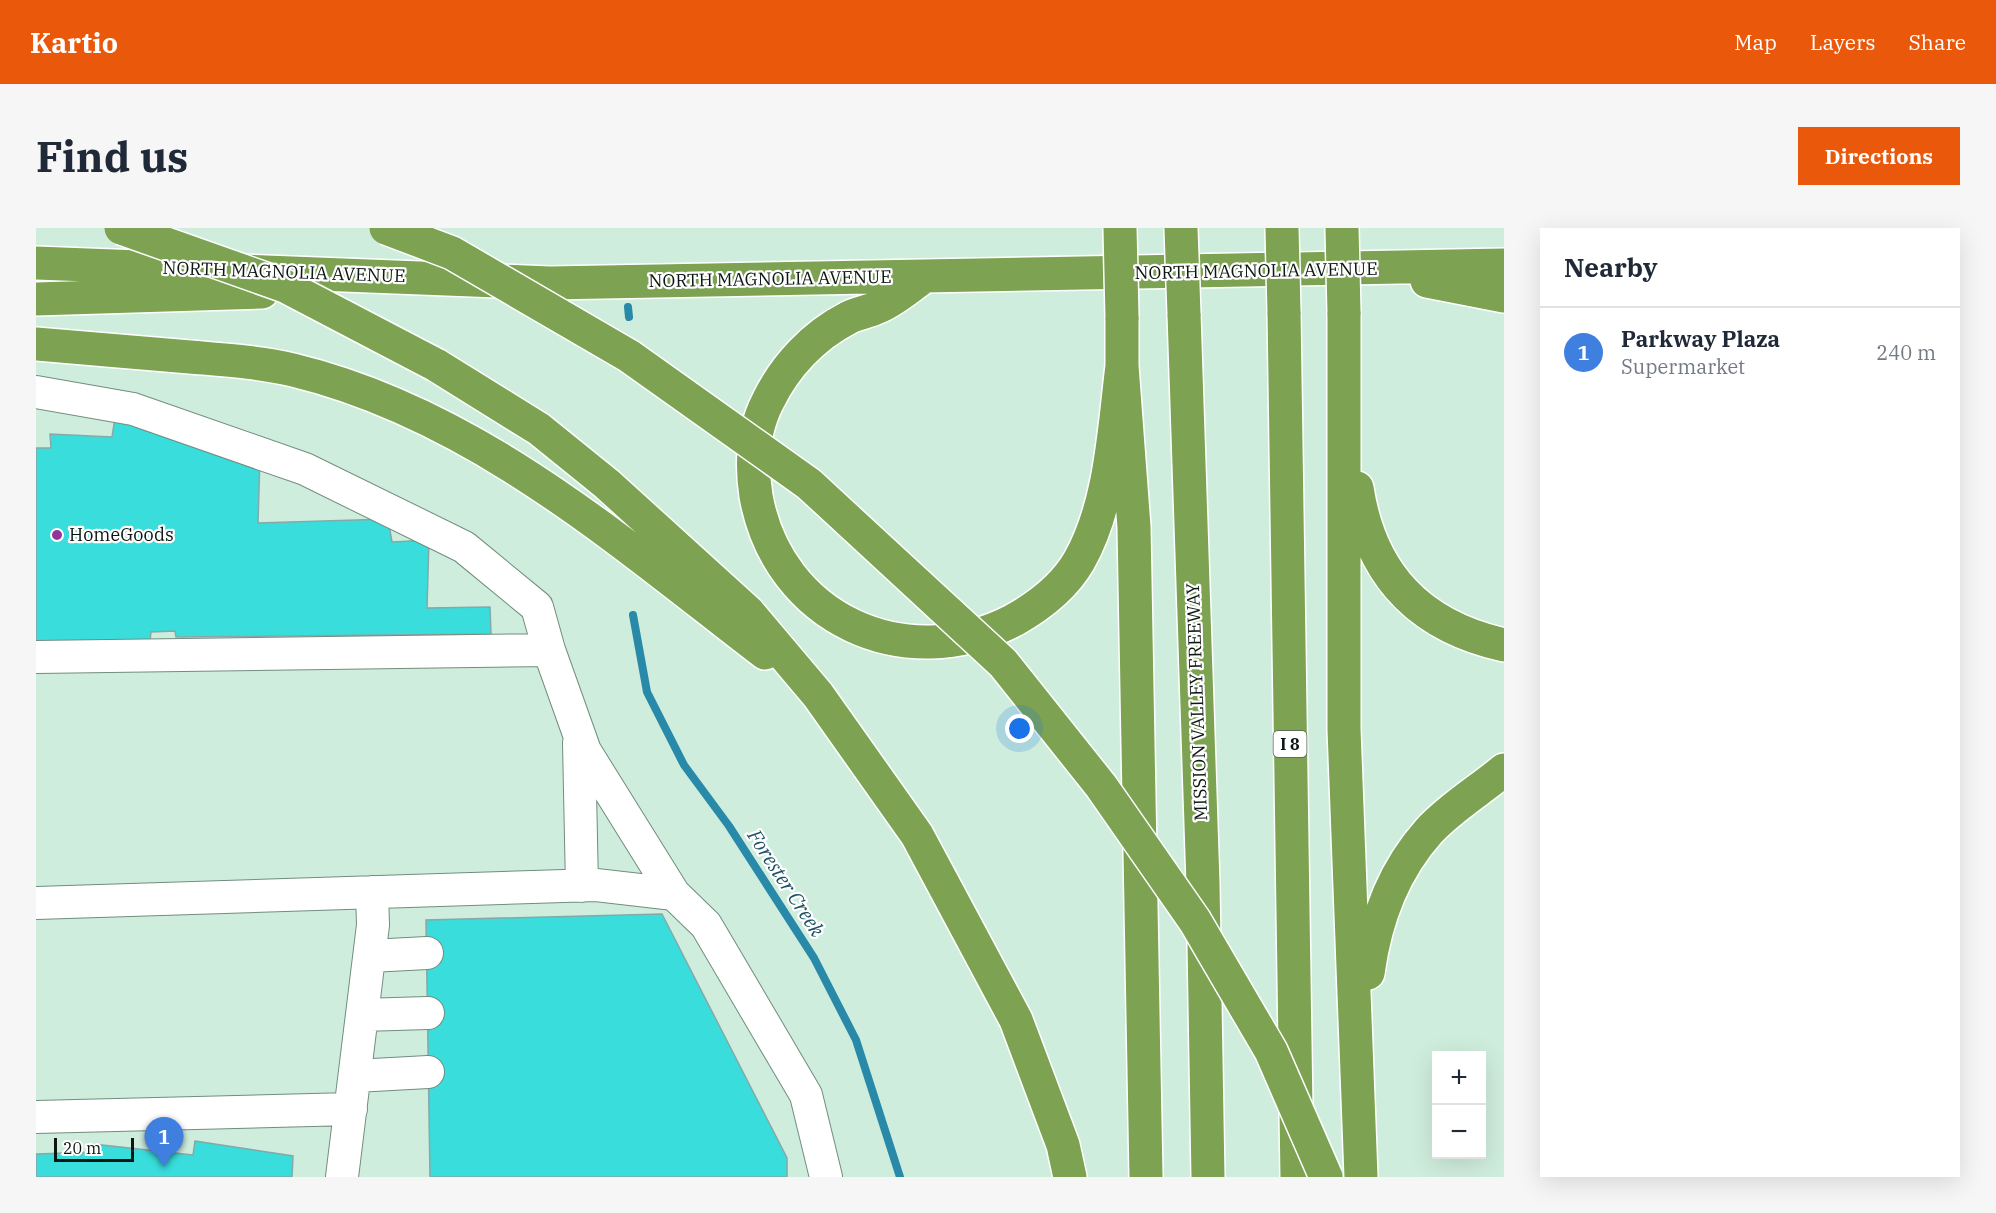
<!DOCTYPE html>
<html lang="en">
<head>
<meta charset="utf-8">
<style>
  :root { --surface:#fff; --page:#f6f6f7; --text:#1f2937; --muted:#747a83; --line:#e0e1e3; --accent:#ea580c }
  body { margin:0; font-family:"IBM Plex Serif",serif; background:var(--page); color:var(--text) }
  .controls { position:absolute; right:18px; bottom:18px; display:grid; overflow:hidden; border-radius:0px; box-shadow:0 6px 24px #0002 }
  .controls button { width:54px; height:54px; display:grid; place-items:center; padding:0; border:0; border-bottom:2px solid var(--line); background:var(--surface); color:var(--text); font:30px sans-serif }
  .scale { position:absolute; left:18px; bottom:15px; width:80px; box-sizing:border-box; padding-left:6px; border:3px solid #0c1712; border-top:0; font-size:16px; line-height:21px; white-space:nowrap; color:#0c1712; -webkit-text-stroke:4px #fff; paint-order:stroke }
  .you { position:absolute; left:984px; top:501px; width:21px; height:21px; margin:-15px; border:4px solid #fff; border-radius:50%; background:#1a73e8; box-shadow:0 0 0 9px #1a73e833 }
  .badge { display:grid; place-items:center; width:39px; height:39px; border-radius:50%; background:var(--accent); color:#fff; font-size:20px; font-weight:700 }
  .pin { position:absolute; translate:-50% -50px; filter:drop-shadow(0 2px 3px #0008) }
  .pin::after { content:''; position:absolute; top:32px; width:21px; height:18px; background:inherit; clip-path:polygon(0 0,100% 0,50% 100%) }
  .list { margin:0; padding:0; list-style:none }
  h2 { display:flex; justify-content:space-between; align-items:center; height:78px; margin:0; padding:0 24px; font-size:26px }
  h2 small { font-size:20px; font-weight:400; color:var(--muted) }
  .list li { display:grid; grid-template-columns:39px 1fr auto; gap:18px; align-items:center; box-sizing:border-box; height:90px; padding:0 24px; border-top:2px solid var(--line) }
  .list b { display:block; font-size:22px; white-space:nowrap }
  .list p { margin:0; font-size:20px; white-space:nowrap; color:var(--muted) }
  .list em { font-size:20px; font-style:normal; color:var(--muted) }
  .map { position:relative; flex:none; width:1468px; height:949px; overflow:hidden; border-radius:0px }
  header { display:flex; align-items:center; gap:36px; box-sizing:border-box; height:84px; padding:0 30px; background:var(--accent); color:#fff }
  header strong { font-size:28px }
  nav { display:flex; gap:33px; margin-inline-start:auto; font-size:21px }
  .intro { display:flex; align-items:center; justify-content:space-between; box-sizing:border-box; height:144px; padding:0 36px }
  h1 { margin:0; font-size:42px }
  .button { padding:15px 27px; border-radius:0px; background:var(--accent); color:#fff; font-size:21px; font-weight:700 }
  main { display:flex; gap:36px; padding:0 36px }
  aside { flex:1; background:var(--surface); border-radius:0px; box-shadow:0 6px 24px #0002 }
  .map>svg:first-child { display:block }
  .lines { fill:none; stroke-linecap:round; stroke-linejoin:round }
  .stream { stroke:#2889a8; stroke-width:8 }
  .building { fill:#38dddc; stroke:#86a8a8; stroke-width:1.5 }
  .minor-casing { stroke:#718d7e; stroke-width:34 }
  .highway-casing { stroke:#fff; stroke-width:36 }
  .minor { stroke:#fff; stroke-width:32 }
  .highway { stroke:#7ca252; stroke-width:33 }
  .highway-bridge-casing { stroke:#fff; stroke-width:36; stroke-linecap:butt }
  .highway-bridge { stroke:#7ca252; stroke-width:33 }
  .poi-dot { fill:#93349d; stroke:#fff; stroke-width:2 }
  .labels { text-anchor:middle; stroke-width:4.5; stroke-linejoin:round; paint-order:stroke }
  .shield { fill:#fff; stroke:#555d59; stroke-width:1.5 }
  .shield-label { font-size:16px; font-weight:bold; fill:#0c1712 }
  .street-label { font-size:18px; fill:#0c1712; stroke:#fff }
  .poi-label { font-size:18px; fill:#0c1712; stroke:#fff; text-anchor:start }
  .water-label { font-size:20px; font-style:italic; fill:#1d5164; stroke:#fff }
</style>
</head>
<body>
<header>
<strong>Kartio</strong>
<nav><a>Map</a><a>Layers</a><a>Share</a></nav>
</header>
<div class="intro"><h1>Find us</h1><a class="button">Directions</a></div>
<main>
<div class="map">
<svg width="1468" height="949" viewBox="0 0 1468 949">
  <rect width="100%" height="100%" fill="#cfeddd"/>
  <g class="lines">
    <path class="stream" d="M592,79L593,89
      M597,387L611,464L648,537L693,598L778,730L820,812L864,949"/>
  </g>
  <path class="building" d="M79,190L224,228L222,295L352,291L356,314L393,312L391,380L454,379L455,406L140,409L139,403L115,404L114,413L0,418V220H15L14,206L76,209Z
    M626,686L751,930V949H394L390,692Z
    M159,913L257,928L256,949H0V926L59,924L56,916L157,927Z"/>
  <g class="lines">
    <g class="minor-casing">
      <path id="minor" d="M0,164L97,181L269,241L428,319L501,379L513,422
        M0,429L513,422L549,523L638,666
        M543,515L546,658
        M0,675L560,657L638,666L670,697L770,867L790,949
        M334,728L391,725
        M326,787L392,785
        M319,848L392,844
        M0,889L315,881
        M306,949L337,697L336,664"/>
    </g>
    <g class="highway-casing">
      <path id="highway" d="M0,35L514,55L1468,37
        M889,48C874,58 859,72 842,79C832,84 821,85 812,90C777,108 749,138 732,173C717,202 715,236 720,268C742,391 869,449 978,392C1003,378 1028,359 1043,333C1075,277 1078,202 1086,138
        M1391,53L1468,68
        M0,71L226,64
        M1248,84L1261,949
        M1308,84V501L1325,949
        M1148,86L1167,656L1172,949
        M1086,89V138L1098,299L1110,949
        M0,116C51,120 103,125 154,129C189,132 223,134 257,142C439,186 584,314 729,425
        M400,137L503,201L571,256L712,384L782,467L881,607L980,792L1027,917L1034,949
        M1321,260C1334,346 1383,398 1468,417
        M1332,745C1339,693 1357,643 1393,603C1414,580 1444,562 1468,542"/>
    </g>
    <use href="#minor" class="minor"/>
    <use href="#highway" class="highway"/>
    <g class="highway-bridge-casing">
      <path id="highway-bridge" d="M85,0L249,58L400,137
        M350,0L416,25L593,128L773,256L967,435L1065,558L1159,693L1235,823L1290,949
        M1084,0L1086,89
        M1145,0L1148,86
        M1246,0L1248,84
        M1306,0L1308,84"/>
    </g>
    <use href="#highway-bridge" class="highway-bridge"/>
  </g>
  <circle class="poi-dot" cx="21" cy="307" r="6"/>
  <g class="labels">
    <rect class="shield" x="1237.5" y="503" width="33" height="26" rx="4.5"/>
    <g class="shield-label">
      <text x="1254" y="522">I 8</text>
    </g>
    <g class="street-label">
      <text transform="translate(1220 43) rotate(-1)" y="6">NORTH MAGNOLIA AVENUE</text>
      <text transform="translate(248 44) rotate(2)" y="6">NORTH MAGNOLIA AVENUE</text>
      <text transform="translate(734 51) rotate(-1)" y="6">NORTH MAGNOLIA AVENUE</text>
      <text transform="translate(1161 474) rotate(-92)" y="6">MISSION VALLEY FREEWAY</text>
    </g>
    <g class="poi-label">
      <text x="33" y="313">HomeGoods</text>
    </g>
    <g class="water-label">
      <text transform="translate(750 655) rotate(57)" y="7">Forester Creek</text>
    </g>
  </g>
</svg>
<div class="controls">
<button>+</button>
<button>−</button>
</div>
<div class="scale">20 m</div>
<div class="you"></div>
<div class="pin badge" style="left:128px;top:939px;background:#3f7fe0">1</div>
</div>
<aside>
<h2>Nearby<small></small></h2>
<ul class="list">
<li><span class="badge" style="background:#3f7fe0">1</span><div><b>Parkway Plaza</b><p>Supermarket</p></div><em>240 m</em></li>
</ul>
</aside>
</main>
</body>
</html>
